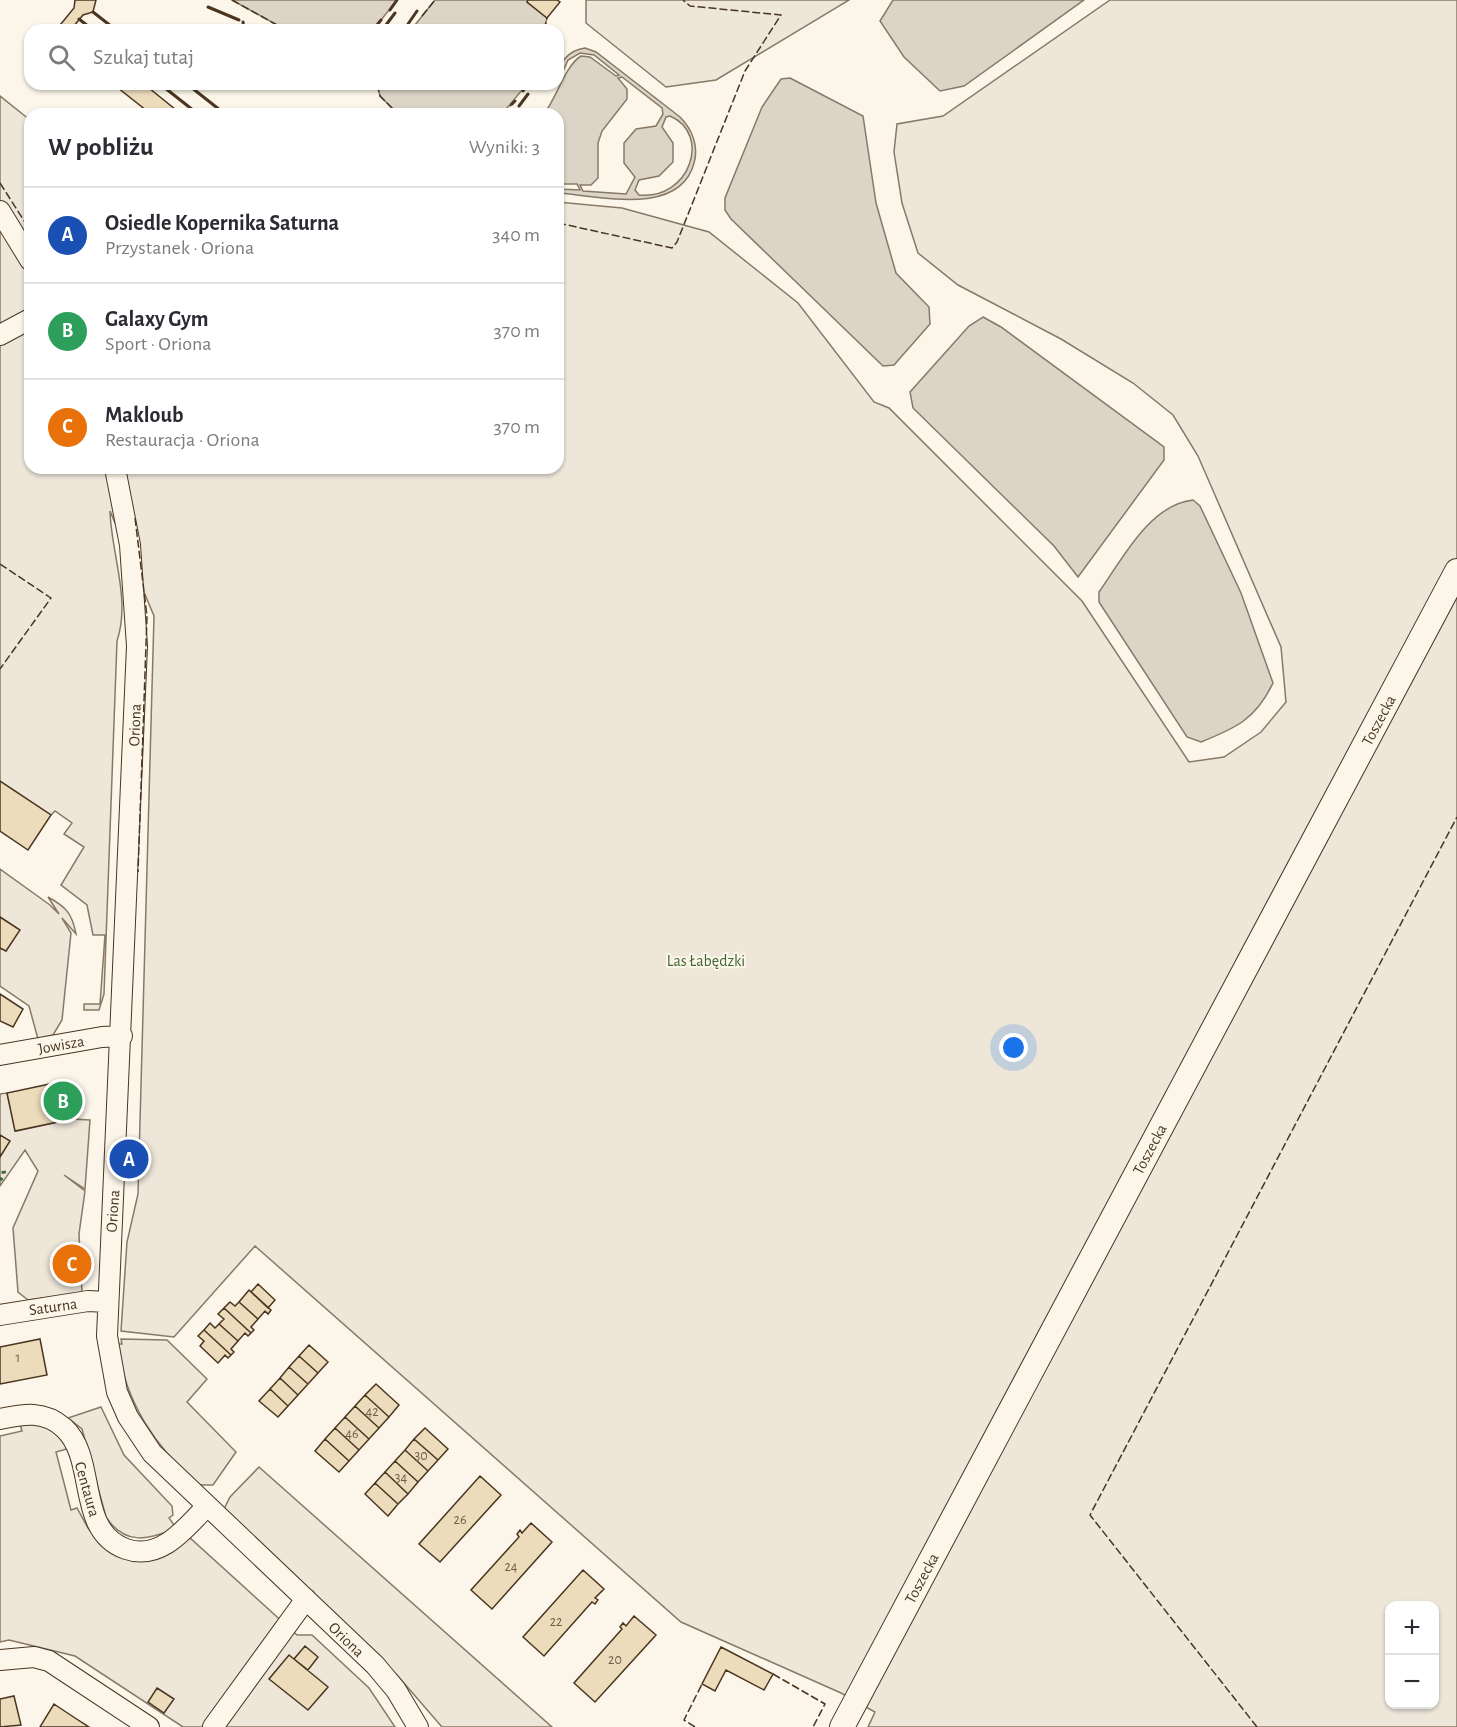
<!DOCTYPE html>
<html lang="pl">
<head>
<meta charset="utf-8">
<style>
  :root { --surface:#fff; --page:#f7f7f7; --text:#2b2b33; --muted:#7c7c81; --line:#e1e1e2; --accent:#db2777 }
  body { margin:0; font-family:"Alegreya Sans",sans-serif; background:var(--page); color:var(--text) }
  .controls { position:absolute; right:18px; bottom:18px; display:grid; overflow:hidden; border-radius:12px; box-shadow:0 2px 4px #0004 }
  .controls button { width:54px; height:54px; display:grid; place-items:center; padding:0; border:0; border-bottom:2px solid var(--line); background:var(--surface); color:var(--text); font:30px sans-serif }
  .you { position:absolute; left:1014px; top:1048px; width:21px; height:21px; margin:-15px; border:4px solid #fff; border-radius:50%; background:#1a73e8; box-shadow:0 0 0 9px #1a73e833 }
  .badge { display:grid; place-items:center; width:39px; height:39px; border-radius:50%; background:var(--accent); color:#fff; font-size:20px; font-weight:700 }
  .pin { position:absolute; translate:-50% -50%; border:3px solid #fff; box-shadow:0 2px 6px #0006 }
  .list { margin:0; padding:0; list-style:none }
  h2 { display:flex; justify-content:space-between; align-items:center; height:78px; margin:0; padding:0 24px; font-size:26px }
  h2 small { font-size:20px; font-weight:400; color:var(--muted) }
  .list li { display:grid; grid-template-columns:39px 1fr auto; gap:18px; align-items:center; box-sizing:border-box; height:96px; padding:0 24px; border-top:2px solid var(--line) }
  .list b { display:block; font-size:22px; white-space:nowrap }
  .list p { margin:0; font-size:20px; white-space:nowrap; color:var(--muted) }
  .list em { font-size:20px; font-style:normal; color:var(--muted) }
  .icon { flex:none; width:33px; height:33px; fill:none; stroke:currentColor; stroke-width:2; stroke-linecap:round; stroke-linejoin:round }
  .map { position:relative; flex:none; width:1457px; height:1727px; overflow:hidden }
  .search { position:absolute; background:var(--surface); box-shadow:0 2px 4px #0004; left:24px; top:24px; width:540px; height:66px; display:flex; align-items:center; gap:15px; box-sizing:border-box; padding:0 21px; border-radius:18px; color:var(--muted); font-size:22px }
  .panel { position:absolute; background:var(--surface); box-shadow:0 2px 4px #0004; left:24px; top:108px; width:540px; height:366px; border-radius:18px }
  .map>svg:first-child { display:block }
  .green { fill:#ede6d9; stroke:#887966; stroke-width:1.5; fill-rule:evenodd }
  .water { fill:#dcd4c6; stroke:#887966; stroke-width:1.5; fill-rule:evenodd }
  .building { fill:#ecdcbc; stroke:#4a3520; stroke-width:1.5 }
  .lines { fill:none; stroke-linecap:round; stroke-linejoin:round }
  .minor-casing { stroke:#4a3520; stroke-width:22 }
  .major-casing { stroke:#4a3520; stroke-width:26 }
  .minor { stroke:#fbf6e9; stroke-width:20 }
  .major { stroke:#fbf6e9; stroke-width:24 }
  .hedge { stroke:#436837; stroke-width:4.5; stroke-dasharray:3 4.5; stroke-linecap:butt }
  .fence { stroke:#4a3520; stroke-width:1.5; stroke-dasharray:8 3; stroke-linecap:butt }
  .wall { stroke:#4a3520; stroke-width:3 }
  .labels { text-anchor:middle; stroke-width:4.5; stroke-linejoin:round; paint-order:stroke }
  .number-label { font-size:14px; fill:#725f47 }
  .street-label { font-size:16px; fill:#4a3520; stroke:#fbf6e9 }
  .park-label { font-size:16px; fill:#436837; stroke:#fbf6e9 }
</style>
</head>
<body>
<div class="map">
<svg width="1457" height="1727" viewBox="0 0 1457 1727">
  <rect width="100%" height="100%" fill="#fbf6e9"/>
  <path class="green" d="M586,0H849L716,80L666,87L586,23Z
    M1110,0H1457V1727H868L875,1712L841,1693L681,1622L255,1246L174,1337L121,1331L127,1242L138,1194L154,616L110,511C111,553 131,599 117,641L104,994L99,1010H84V1004H100L105,935H93L87,905L61,885L84,847L64,834L72,823L55,811L51,815L0,781V96L30,120V468H558V202L622,208L709,232L798,303L874,402L889,408L1082,601L1189,762L1224,757L1261,732L1286,702L1281,647L1198,456L1173,415L1133,383L1061,339L958,285L918,253L902,203L894,152L897,124L943,116ZM1390,1606H1434V1704H1390Z
    M0,869L50,905L59,914L48,897C66,907 72,913 76,934L62,918L71,933L62,1020L53,1035L38,1039L29,1006L0,986V948L6,951L19,930L0,917Z
    M7,1093L16,1131L72,1119L90,1120L85,1189L64,1175L85,1191L79,1234L82,1293L28,1300L18,1292L13,1228L38,1171L25,1150L0,1186V1094Z
    M121,1339L167,1340L207,1379L187,1402L236,1452L213,1485H198C155,1446 126,1404 117,1344H122Z
    M101,1407L124,1455L172,1506L173,1515L169,1518L176,1528C149,1540 125,1546 106,1517L82,1429L68,1418Z
    M19,1420L52,1428L70,1448L56,1452L71,1510L77,1508L88,1528L109,1551L151,1559L190,1538L297,1635H312L369,1688L395,1727H183L75,1656L9,1640L0,1642V1436L22,1431Z
    M259,1467L552,1727H442L397,1675L224,1509L230,1497Z"/>
  <path class="water" d="M232,0H397L373,30H286Z
    M435,0H528L527,2L547,18L544,30H411Z
    M893,0H1084L964,86L940,91L904,57L880,21Z
    M585,48L596,52L680,117C692,129 699,146 694,163C680,217 599,196 558,193V189L580,190L577,184H558V114H544C557,97 565,66 581,56L590,57L616,76L619,75L594,55L580,53L568,60L558,83C558,65 565,51 585,48ZM622,77L662,108L663,114L656,126L636,129L624,143V163L635,177L626,194L583,191L580,185H591L598,178V143L602,131L627,99V89L618,78ZM670,116C712,134 690,200 639,195L635,190L639,180L659,176L673,162V143L662,127L666,117Z
    M790,78L863,116L876,203L896,273L929,307L930,324L894,365L883,366L731,219L725,210V198L762,107L781,79Z
    M377,84H527L502,114H398L380,96Z
    M983,317L1001,327L1164,447V460L1078,577L1054,546L913,408L910,392L969,326Z
    M1193,500L1200,506L1241,593L1273,683C1256,719 1236,728 1201,742L1187,737L1099,602V592C1122,560 1149,505 1193,500Z"/>
  <path class="building" d="M75,0H96L93,12L83,15L73,27L76,30H56L74,8Z
    M528,0H557L560,2L547,18L527,2Z
    M113,84H144L181,114H151Z
    M0,781L51,815L28,850L0,831Z
    M0,917L20,930L6,951L0,948Z
    M0,994L23,1009L13,1027L0,1021Z
    M64,1081L72,1119L15,1131L7,1093Z
    M0,1135L10,1141L0,1157Z
    M72,1249H81L83,1278L63,1279L62,1250Z
    M258,1284L275,1300L268,1308L251,1292Z
    M249,1290L271,1310L268,1314L265,1311L258,1319L239,1302Z
    M230,1302L235,1306L239,1302L258,1319L251,1327L254,1330L251,1333L224,1308Z
    M224,1308L251,1333L248,1336L245,1333L238,1341L219,1324L224,1319L218,1314Z
    M210,1323L215,1328L219,1324L238,1341L231,1349L234,1352L231,1355L204,1330Z
    M204,1330L231,1355L228,1358L225,1355L218,1363L200,1346L204,1341L198,1336Z
    M40,1339L47,1375L0,1384V1347Z
    M309,1345L328,1362L318,1373L299,1356Z
    M299,1356L318,1373L308,1384L289,1367Z
    M289,1367L308,1384L298,1395L280,1378Z
    M280,1378L298,1395L288,1406L270,1389Z
    M376,1384L399,1405L389,1417L365,1395Z
    M270,1389L288,1406L278,1417L259,1401Z
    M365,1395L389,1417L379,1428L355,1406Z
    M355,1406L379,1428L369,1439L345,1417Z
    M345,1417L369,1439L359,1450L335,1428Z
    M335,1428L359,1450L349,1461L325,1439Z
    M425,1428L448,1449L438,1460L414,1439Z
    M325,1439L349,1461L339,1472L315,1451Z
    M414,1439L438,1460L428,1471L405,1450Z
    M405,1450L428,1471L418,1482L395,1461Z
    M395,1461L418,1482L408,1494L385,1472Z
    M385,1472L408,1494L398,1504L375,1483Z
    M480,1476L501,1495L440,1562L419,1544Z
    M375,1483L398,1504L388,1516L365,1494Z
    M531,1523L552,1542L492,1609L471,1590L519,1537L517,1534L520,1530L522,1533Z
    M583,1570L604,1589L595,1598L598,1600L595,1604L592,1602L544,1656L523,1637Z
    M634,1616L656,1635L595,1702L574,1683L622,1629L620,1627L623,1623L626,1626Z
    M305,1646L318,1657L308,1670L294,1659Z
    M721,1647L773,1674L764,1690L726,1670L715,1691L702,1684Z
    M289,1655L328,1687L308,1710L269,1679Z
    M157,1688L174,1699L164,1713L148,1702Z
    M14,1696L21,1725L0,1727V1699Z
    M54,1704L75,1718L89,1727H40Z"/>
  <g class="lines">
    <g class="minor-casing">
      <path id="minor" d="M0,211L30,260
        M0,335L30,319
        M115,468L130,545L137,646L107,1336L117,1392L128,1417L152,1453L375,1665L396,1690L418,1727
        M0,1055L102,1037L122,1036
        M0,1315L88,1301L107,1302
        M0,1419C24,1414 44,1410 64,1428C98,1459 75,1531 126,1549C160,1561 185,1529 206,1507
        M0,1660L34,1657L49,1661L149,1727
        M213,1727L306,1599"/>
    </g>
    <g class="major-casing">
      <path id="major" d="M842,1727L1457,571"/>
    </g>
    <use href="#minor" class="minor"/>
    <use href="#major" class="major"/>
    <path class="hedge" d="M0,1180L4,1174L3,1168"/>
    <path class="fence" d="M232,0L286,30
      M390,9L397,0
      M422,16L435,0
      M373,30L381,20
      M411,30L414,26
      M544,30L547,18
      M377,84L380,96L398,114
      M525,88L527,84
      M502,114L512,104
      M0,183L30,230
      M558,223L672,248L677,242L745,71L781,15L690,6L683,0
      M135,518L147,616L138,872
      M0,564L51,598L0,669
      M773,1674L825,1704L813,1727
      M695,1727L684,1720L702,1684
      M1257,1727L1090,1515L1457,817"/>
    <path class="wall" d="M208,7L239,20
      M390,10L397,0
      M93,12L116,30
      M79,19L93,30
      M243,22L244,30
      M408,24L417,11
      M386,25L395,13
      M256,30H257
      M373,30L381,20
      M187,84L225,114
      M165,88L198,114
      M523,91L525,88
      M512,104L515,101
      M519,106L528,94
      M398,113L399,114"/>
  </g>
  <g class="labels">
    <g class="number-label">
      <text x="18" y="1362">1</text>
      <text x="372" y="1416">42</text>
      <text x="352" y="1438">46</text>
      <text x="421" y="1460">30</text>
      <text x="401" y="1482">34</text>
      <text x="460" y="1524">26</text>
      <text x="511" y="1571">24</text>
      <text x="556" y="1626">22</text>
      <text x="615" y="1664">20</text>
    </g>
    <g class="street-label">
      <text transform="translate(1378 720) rotate(-62)" y="6">Toszecka</text>
      <text transform="translate(134 725) rotate(-88)" y="6">Oriona</text>
      <text transform="translate(61 1044) rotate(-10)" y="6">Jowisza</text>
      <text transform="translate(1149 1149) rotate(-62)" y="6">Toszecka</text>
      <text transform="translate(112 1211) rotate(-86)" y="6">Oriona</text>
      <text transform="translate(53 1306) rotate(-8)" y="6">Saturna</text>
      <text transform="translate(88 1489) rotate(74)" y="6">Centaura</text>
      <text transform="translate(921 1578) rotate(-62)" y="6">Toszecka</text>
      <text transform="translate(347 1639) rotate(44)" y="6">Oriona</text>
    </g>
    <g class="park-label">
      <text x="706" y="966">Las Łabędzki</text>
    </g>
  </g>
</svg>
<div class="controls">
<button>+</button>
<button>−</button>
</div>
<div class="you"></div>
<div class="pin badge" style="left:129px;top:1159px;background:#1a4fb4">A</div>
<div class="pin badge" style="left:63px;top:1101px;background:#2e9e5b">B</div>
<div class="pin badge" style="left:72px;top:1264px;background:#e8710a">C</div>
<div class="search"><svg class="icon" aria-label="search" viewBox="0 0 24 24"><circle cx="10" cy="10" r="6"/><path d="M15 15l6 6"/></svg>Szukaj tutaj</div>
<section class="panel">
<h2>W pobliżu<small>Wyniki: 3</small></h2>
<ul class="list">
<li><span class="badge" style="background:#1a4fb4">A</span><div><b>Osiedle Kopernika Saturna</b><p>Przystanek · Oriona</p></div><em>340 m</em></li>
<li><span class="badge" style="background:#2e9e5b">B</span><div><b>Galaxy Gym</b><p>Sport · Oriona</p></div><em>370 m</em></li>
<li><span class="badge" style="background:#e8710a">C</span><div><b>Makloub</b><p>Restauracja · Oriona</p></div><em>370 m</em></li>
</ul>
</section>
</div>
</body>
</html>
